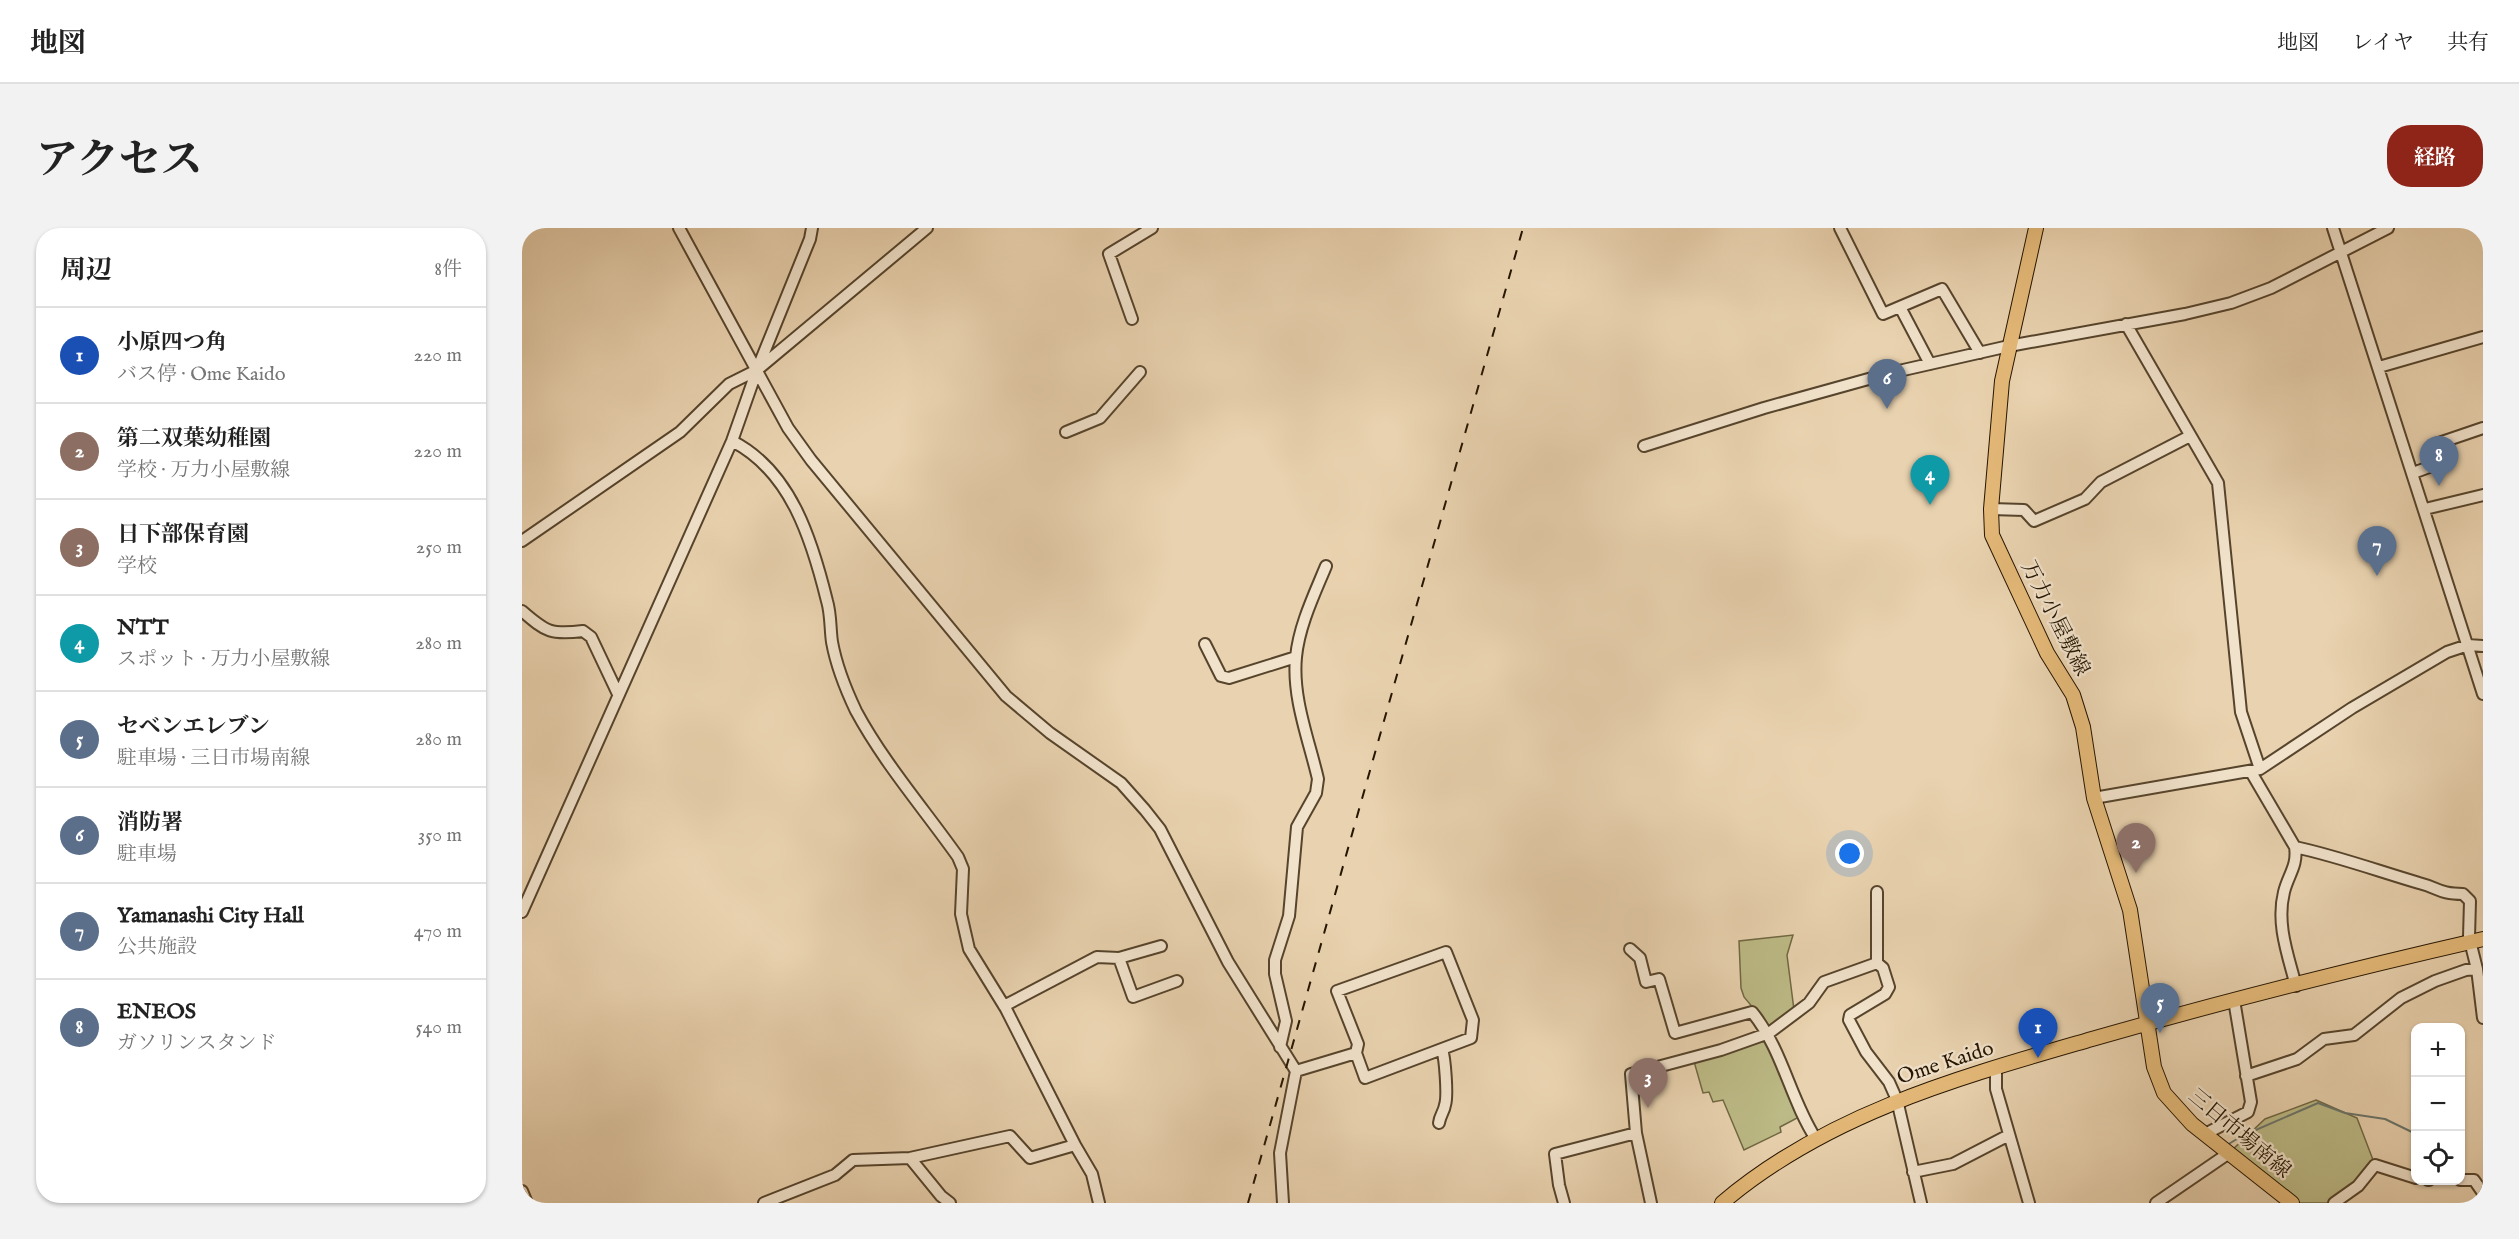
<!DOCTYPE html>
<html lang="ja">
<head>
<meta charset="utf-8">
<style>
  :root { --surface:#fff; --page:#f2f2f2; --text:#222; --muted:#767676; --line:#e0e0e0; --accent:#8f2418 }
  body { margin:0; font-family:"IM FELL English","Noto Serif JP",serif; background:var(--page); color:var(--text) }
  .controls { position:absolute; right:18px; bottom:18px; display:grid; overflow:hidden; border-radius:12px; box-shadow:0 2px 4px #0004 }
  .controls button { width:54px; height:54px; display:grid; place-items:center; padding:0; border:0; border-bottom:2px solid var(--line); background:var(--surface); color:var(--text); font:30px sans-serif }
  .you { position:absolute; left:1328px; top:626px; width:21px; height:21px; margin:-15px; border:4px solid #fff; border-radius:50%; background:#1a73e8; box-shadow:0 0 0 9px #1a73e833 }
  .badge { display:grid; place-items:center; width:39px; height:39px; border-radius:50%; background:var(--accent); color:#fff; font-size:20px; font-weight:700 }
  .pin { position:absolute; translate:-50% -50px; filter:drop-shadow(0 2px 3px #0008) }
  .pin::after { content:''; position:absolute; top:32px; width:21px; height:18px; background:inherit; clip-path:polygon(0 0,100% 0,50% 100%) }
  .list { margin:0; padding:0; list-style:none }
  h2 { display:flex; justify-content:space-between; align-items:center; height:78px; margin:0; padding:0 24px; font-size:26px }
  h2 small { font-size:20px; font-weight:400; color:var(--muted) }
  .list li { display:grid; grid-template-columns:39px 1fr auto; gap:18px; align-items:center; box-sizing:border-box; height:96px; padding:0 24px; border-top:2px solid var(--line) }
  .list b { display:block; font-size:22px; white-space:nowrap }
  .list p { margin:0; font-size:20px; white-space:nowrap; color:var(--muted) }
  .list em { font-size:20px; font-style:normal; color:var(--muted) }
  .icon { flex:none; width:33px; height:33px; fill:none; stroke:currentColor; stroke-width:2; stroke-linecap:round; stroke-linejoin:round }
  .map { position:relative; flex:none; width:1961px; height:975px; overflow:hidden; border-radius:24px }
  header { display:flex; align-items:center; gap:36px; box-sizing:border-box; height:84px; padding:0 30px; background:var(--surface); border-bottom:2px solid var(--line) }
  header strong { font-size:28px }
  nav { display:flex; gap:33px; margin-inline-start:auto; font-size:21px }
  .intro { display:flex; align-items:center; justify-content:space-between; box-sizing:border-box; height:144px; padding:0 36px }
  h1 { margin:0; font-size:42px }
  .button { padding:15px 27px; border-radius:24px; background:var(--accent); color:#fff; font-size:21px; font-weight:700 }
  main { display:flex; gap:36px; padding:0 36px }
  aside { flex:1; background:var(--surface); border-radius:24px; box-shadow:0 2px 4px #0004 }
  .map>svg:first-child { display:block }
  .green { fill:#bcba86; stroke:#706843; stroke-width:1.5 }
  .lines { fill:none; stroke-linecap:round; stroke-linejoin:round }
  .stream { stroke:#6b766b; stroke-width:2 }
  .minor-casing { stroke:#56442c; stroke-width:14 }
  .major-casing { stroke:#251500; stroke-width:16 }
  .minor { stroke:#f1e2cb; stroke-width:10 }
  .major { stroke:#e4b978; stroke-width:14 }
  .rail { stroke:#251500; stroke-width:2; stroke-dasharray:10 10; stroke-linecap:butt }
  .labels { text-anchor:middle; stroke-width:4.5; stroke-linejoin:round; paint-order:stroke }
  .street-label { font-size:21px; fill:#251500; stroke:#f1e2cb }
</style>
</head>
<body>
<header>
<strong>地図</strong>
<nav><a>地図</a><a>レイヤ</a><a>共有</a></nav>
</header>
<div class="intro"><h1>アクセス</h1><a class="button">経路</a></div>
<main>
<aside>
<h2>周辺<small>8件</small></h2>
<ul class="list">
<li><span class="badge" style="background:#1a4fb4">1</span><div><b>小原四つ角</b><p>バス停 · Ome Kaido</p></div><em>220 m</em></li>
<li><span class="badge" style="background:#8d6e63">2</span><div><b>第二双葉幼稚園</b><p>学校 · 万力小屋敷線</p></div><em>220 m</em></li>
<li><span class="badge" style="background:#8d6e63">3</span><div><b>日下部保育園</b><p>学校</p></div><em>250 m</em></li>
<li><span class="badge" style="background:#0f9aa8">4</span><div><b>NTT</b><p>スポット · 万力小屋敷線</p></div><em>280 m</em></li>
<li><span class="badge" style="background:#5c6f8a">5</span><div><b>セベンエレブン</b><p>駐車場 · 三日市場南線</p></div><em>280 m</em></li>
<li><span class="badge" style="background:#5c6f8a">6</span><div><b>消防署</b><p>駐車場</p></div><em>350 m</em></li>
<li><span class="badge" style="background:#5c6f8a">7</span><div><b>Yamanashi City Hall</b><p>公共施設</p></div><em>470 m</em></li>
<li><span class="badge" style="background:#5c6f8a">8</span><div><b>ENEOS</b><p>ガソリンスタンド</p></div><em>540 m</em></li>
</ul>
</aside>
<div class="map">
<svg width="1961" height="975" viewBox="0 0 1961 975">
  <rect width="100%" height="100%" fill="#e9d2af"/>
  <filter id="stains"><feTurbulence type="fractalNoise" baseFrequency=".00333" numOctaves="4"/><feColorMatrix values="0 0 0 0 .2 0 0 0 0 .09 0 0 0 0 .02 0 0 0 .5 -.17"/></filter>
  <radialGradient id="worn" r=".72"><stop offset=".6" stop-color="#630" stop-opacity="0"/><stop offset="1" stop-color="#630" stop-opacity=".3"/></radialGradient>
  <path class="green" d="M1271,707L1265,727L1272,782L1247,799L1222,769L1219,760L1217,713Z
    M1242,805L1279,888L1258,899L1259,904L1222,922L1201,872L1191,874L1187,864L1181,865L1171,830Z
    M1794,872L1835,890L1853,937L1812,975H1770L1707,925L1743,891Z"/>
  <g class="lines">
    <path class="stream" d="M1705,917L1720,908L1796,875L1823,885L1863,891L1894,906"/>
    <g class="minor-casing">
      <path id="minor" d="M157,0L266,200L289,232L484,468L528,505L599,555L623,582L638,601L706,734L774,843
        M1318,0L1361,86L1420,61L1458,125
        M1811,0L1961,466
        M1378,79L1408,136
        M610,91L587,26L630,0
        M1604,96L1696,255L1719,484L1738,541
        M1857,139L1961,109
        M544,204L578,190L618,144
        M210,213C269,243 290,312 305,373C309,386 308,400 310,414C314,436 324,462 334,483C362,535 402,581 436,629L441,641L439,686L447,721L484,781L553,917L570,946L577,975
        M1122,218L1242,180L1368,145L1487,118L1663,86L1709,75L1749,60L1866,0
        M1891,245L1910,238L1914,216L1961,200
        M1469,281L1502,282L1512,293L1563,271L1579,254L1668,208
        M1903,281L1961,267
        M0,313L158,204L207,156L235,142L405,0
        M0,383C24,404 29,407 61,403L69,409L96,466
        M683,416L699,448L707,450L774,429
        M1729,544L1773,619C1776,638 1766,647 1762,664C1754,696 1766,727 1774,758
        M1572,570L1738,541L1830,480L1925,424L1946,417L1961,418
        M1773,619C1815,628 1856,643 1897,655C1917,660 1917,666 1941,666L1948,673L1947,709L1955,741L1961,790
        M1355,664V735L1361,740L1367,759L1363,766L1328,787L1327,792L1344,824L1367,854L1375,872L1399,975
        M0,684L210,213L235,142L288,11L290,0
        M1108,721L1118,730L1124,754L1137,751L1153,805L1230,784C1261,822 1268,871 1294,911
        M924,724L951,792L949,810L843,850L834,825L836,816L815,763Z
        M597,730L611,769L655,753
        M482,778L575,729L597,730L639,718
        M758,819L764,793L753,746V732L767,688L775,599L794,565L796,551C787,512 770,470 774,429C777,398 792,367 804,338
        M1474,839V861L1507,975
        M774,843L834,825
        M1724,848L1775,831L1802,811L1832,807L1879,770L1913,753L1944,742L1955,741
        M917,895C918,887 922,884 923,877C926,868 923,830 920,821
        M1683,906L1726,884L1729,874L1712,772
        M388,930L419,968L428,975
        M1391,944L1431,936L1487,907
        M1906,952H1907
        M1938,952H1952L1961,965
        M0,963L5,975
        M242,975L313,947L331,932L388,930L488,908L508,930L553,917
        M761,975L758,925L774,843
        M1042,975L1037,957L1033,926L1114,905
        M1129,975L1114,905L1109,846L1199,822L1247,805L1287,775L1302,754L1355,735
        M1634,975L1707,925
        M1812,975L1836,958L1853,937L1894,950"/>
    </g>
    <g class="major-casing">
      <path id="major" d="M1514,0L1480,153L1469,281L1470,307L1525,425L1551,467L1561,499L1572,570L1608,682L1632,839L1642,865L1670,896L1770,975
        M1200,975C1306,885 1439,849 1570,811C1699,774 1830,741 1961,711"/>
    </g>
    <use href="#minor" class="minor"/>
    <use href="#major" class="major"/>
    <path class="rail" d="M726,975L1001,0"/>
  </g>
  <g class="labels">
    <g class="street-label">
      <text transform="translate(1534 390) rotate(63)" y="7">万力小屋敷線</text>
      <text transform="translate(1423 834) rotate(-18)" y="7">Ome Kaido</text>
      <text transform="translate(1718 905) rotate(40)" y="7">三日市場南線</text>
    </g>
  </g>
  <rect width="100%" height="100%" filter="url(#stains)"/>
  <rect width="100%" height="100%" fill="url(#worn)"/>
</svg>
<div class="controls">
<button>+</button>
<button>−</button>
<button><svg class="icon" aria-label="locate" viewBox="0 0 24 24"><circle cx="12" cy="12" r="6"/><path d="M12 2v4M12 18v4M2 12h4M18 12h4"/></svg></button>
</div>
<div class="you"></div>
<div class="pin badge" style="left:1516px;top:830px;background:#1a4fb4">1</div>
<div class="pin badge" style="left:1614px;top:645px;background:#8d6e63">2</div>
<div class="pin badge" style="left:1126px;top:880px;background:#8d6e63">3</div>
<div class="pin badge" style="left:1408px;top:277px;background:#0f9aa8">4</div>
<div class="pin badge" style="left:1638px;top:805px;background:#5c6f8a">5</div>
<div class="pin badge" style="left:1365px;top:181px;background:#5c6f8a">6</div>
<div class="pin badge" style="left:1855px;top:348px;background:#5c6f8a">7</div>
<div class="pin badge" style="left:1917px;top:258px;background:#5c6f8a">8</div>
</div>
</main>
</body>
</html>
